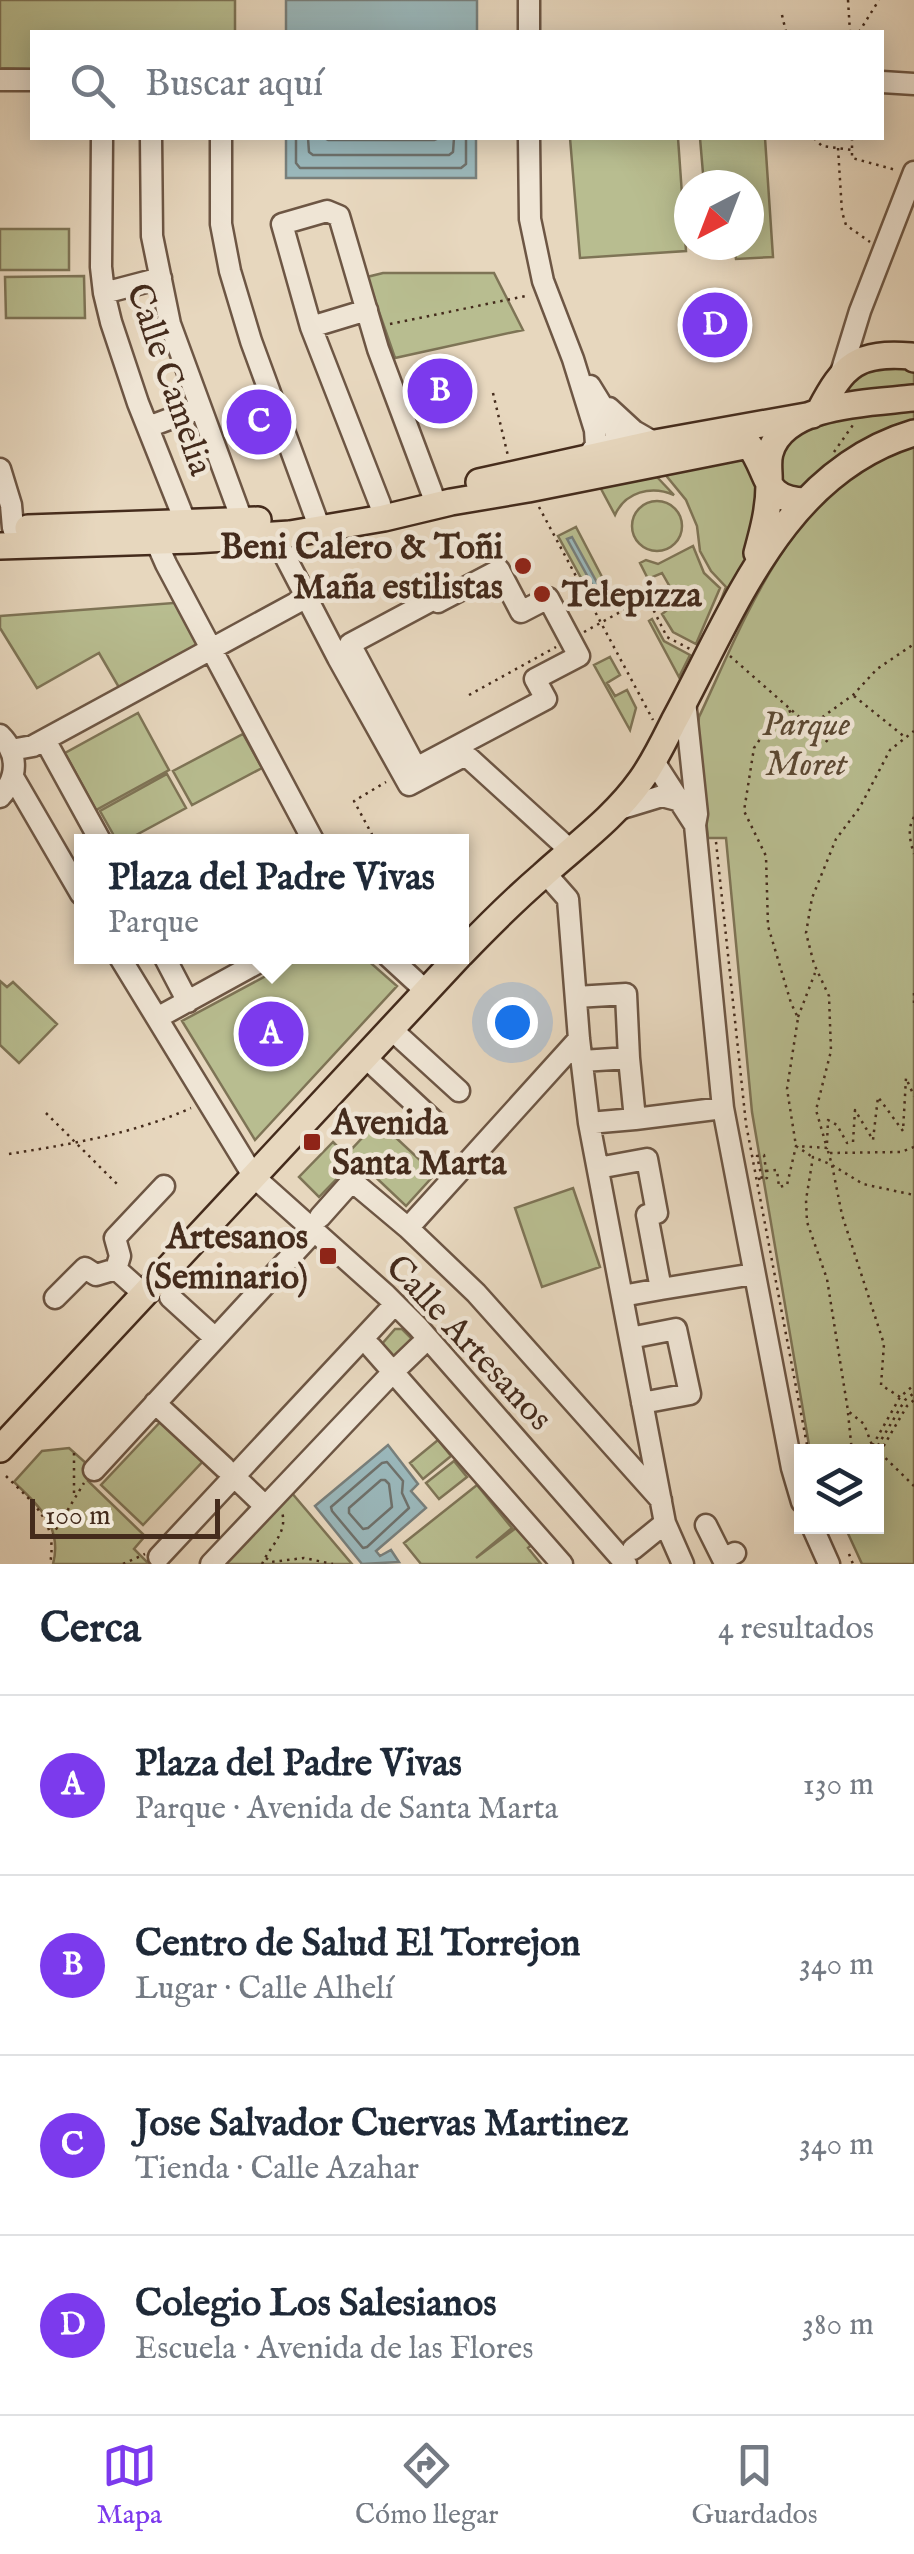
<!DOCTYPE html>
<html lang="es">
<head>
<meta charset="utf-8">
<style>
  :root { --surface:#fff; --page:#f6f6f7; --text:#1f2937; --muted:#747a83; --line:#e0e1e3; --accent:#7c3aed }
  body { margin:0; font-family:"IM FELL English",serif; background:var(--page); color:var(--text) }
  .controls { position:absolute; right:30px; bottom:30px; display:grid; overflow:hidden; border-radius:0px; box-shadow:0 5px 25px #0003 }
  .controls button { width:90px; height:90px; display:grid; place-items:center; padding:0; border:0; border-bottom:2px solid var(--line); background:var(--surface); color:var(--text); font:50px sans-serif }
  .compass { position:absolute; left:674px; top:170px; width:90px; height:90px; border-radius:50%; background:var(--surface); box-shadow:0 5px 25px #0003; rotate:222deg }
  .scale { position:absolute; left:30px; bottom:25px; width:190px; box-sizing:border-box; padding-left:10px; border:5px solid #442b1c; border-top:0; font-size:28px; line-height:35px; white-space:nowrap; color:#442b1c; -webkit-text-stroke:8px #efe5d5; paint-order:stroke }
  .you { position:absolute; left:512px; top:1022px; width:35px; height:35px; margin:-25px; border:8px solid #fff; border-radius:50%; background:#1a73e8; box-shadow:0 0 0 15px #1a73e833 }
  .badge { display:grid; place-items:center; width:65px; height:65px; border-radius:50%; background:var(--accent); color:#fff; font-size:32px; font-weight:700 }
  .pin { position:absolute; translate:-50% -50%; border:5px solid #fff; box-shadow:0 2px 10px #0006 }
  .popup { position:absolute; left:74px; top:834px; width:395px; height:130px; box-sizing:border-box; display:grid; place-content:center; border-radius:0px; background:var(--surface); filter:drop-shadow(0 2px 8px #0005); font-size:32px; white-space:nowrap; color:var(--muted) }
  .popup b { font-size:38px; color:var(--text) }
  .popup::after { content:''; position:absolute; left:50%; top:100%; margin-left:-20px; border:20px solid transparent; border-top-color:var(--surface) }
  .list { margin:0; padding:0; list-style:none }
  h2 { display:flex; justify-content:space-between; align-items:center; height:130px; margin:0; padding:0 40px; font-size:42px }
  h2 small { font-size:32px; font-weight:400; color:var(--muted) }
  .list li { display:grid; grid-template-columns:65px 1fr auto; gap:30px; align-items:center; box-sizing:border-box; height:180px; padding:0 40px; border-top:2px solid var(--line) }
  .list b { display:block; font-size:38px; white-space:nowrap }
  .list p { margin:0; font-size:32px; white-space:nowrap; color:var(--muted) }
  .list em { font-size:32px; font-style:normal; color:var(--muted) }
  .icon { flex:none; width:55px; height:55px; fill:none; stroke:currentColor; stroke-width:2; stroke-linecap:round; stroke-linejoin:round }
  .map { position:relative; flex:none; width:914px; height:1564px; overflow:hidden }
  .search { position:absolute; background:var(--surface); box-shadow:0 5px 25px #0003; left:30px; right:30px; top:30px; height:110px; display:flex; align-items:center; gap:25px; box-sizing:border-box; padding:0 35px; border-radius:0px; color:var(--muted); font-size:38px }
  .sheet { height:850px; background:var(--surface) }
  nav { display:flex; justify-content:space-around; align-items:center; box-sizing:border-box; height:140px; border-top:2px solid var(--line); background:var(--surface); font-size:28px; color:var(--muted) }
  nav a { display:grid; justify-items:center; gap:5px }
  nav .on { color:var(--accent) }
  .map>svg:first-child { display:block }
  .green { fill:#b8bd90; stroke:#7e7456; stroke-width:2.5 }
  .water { fill:#9ab7ba; stroke:#787f7b; stroke-width:2.5 }
  .lines { fill:none; stroke-linecap:round; stroke-linejoin:round }
  .shore { stroke:#6f716b; stroke-width:2.5 }
  .minor-casing { stroke:#6d5644; stroke-width:25 }
  .major-casing { stroke:#442b1c; stroke-width:30 }
  .path { stroke:#442b1c; stroke-width:2.5; stroke-dasharray:2.5 5; stroke-linecap:butt }
  .minor { stroke:#efe5d5; stroke-width:20 }
  .major { stroke:#e7d7be; stroke-width:25 }
  .poi-dot { fill:#8f2418; stroke:#efe5d5; stroke-width:4 }
  .labels { text-anchor:middle; stroke-width:9; stroke-linejoin:round; paint-order:stroke }
  .street-label { font-size:35px; fill:#442b1c; stroke:#efe5d5 }
  .poi-label { font-size:35px; font-weight:bold; fill:#442b1c; stroke:#efe5d5; text-anchor:end }
  .park-label { font-size:35px; font-style:italic; fill:#5b4833; stroke:#efe5d5 }
</style>
</head>
<body>
<div class="map">
<svg width="914" height="1564" viewBox="0 0 914 1564">
  <rect width="100%" height="100%" fill="#e7d7be"/>
  <filter id="stains"><feTurbulence type="fractalNoise" baseFrequency=".002" numOctaves="4"/><feColorMatrix values="0 0 0 0 .2 0 0 0 0 .09 0 0 0 0 .02 0 0 0 .5 -.17"/></filter>
  <radialGradient id="worn" r=".72"><stop offset=".6" stop-color="#630" stop-opacity="0"/><stop offset="1" stop-color="#630" stop-opacity=".3"/></radialGradient>
  <path class="green" d="M0,0H235V32H32V69L0,68Z
    M570,138H678L686,251L580,258Z
    M700,138H765L773,257L736,259L734,245H749V185H704Z
    M0,229H69V270H0Z
    M383,273H494L523,330L395,358L367,277Z
    M84,276L85,318H6L5,277Z
    M906,364L914,372V392L833,401L863,368Z
    M914,407V424L803,493L777,480V455L791,434L818,417Z
    M914,445V1564H862L845,1527L876,1526V1452L810,1451L752,1112L726,838H708L697,733L699,717C742,626 777,526 865,468C879,458 898,452 914,445Z
    M741,455L758,476L760,536L706,639L726,587L711,571L700,551L697,526L686,500L664,473Z
    M657,477L674,495C651,485 625,492 615,515L600,487Z
    M632 526a25 25 0 1 1 50 0a25 25 0 1 1-50 0Z
    M576,527L613,598L597,607L558,536Z
    M693,546L704,573L720,588L696,644L673,632L662,614L666,611L661,601L674,594L662,573L648,579L640,563L646,560L658,564Z
    M187,602L212,650L124,696L99,653L37,688L0,628V616Z
    M652,619L664,641L690,655L679,677L649,621Z
    M610,657L620,675L607,683L615,696L627,690L636,708L630,730L594,665Z
    M138,713L169,770L96,810L65,753Z
    M243,734L262,768L192,805L173,771Z
    M167,774L186,808L125,841H117L100,811Z
    M303,956L364,957L397,986L255,1140L182,1021Z
    M0,981L7,987L13,982L57,1024L19,1063L0,1045Z
    M378,1121L435,1174L406,1206L349,1152Z
    M333,1142L353,1162L319,1197L299,1177Z
    M573,1188L600,1267L542,1287L515,1208Z
    M395,1329H402L416,1343L396,1365L381,1345Z
    M164,1418L206,1458L143,1525L101,1485Z
    M438,1440L451,1456L423,1479L410,1463Z
    M69,1448L96,1472L88,1481L145,1536L134,1549L149,1564H53C63,1527 38,1505 14,1482L42,1451Z
    M454,1461L467,1477L439,1499L426,1483Z
    M477,1485L512,1528L476,1558L524,1522L539,1538L528,1548L541,1564H421L404,1543Z
    M291,1492L352,1564H225Z"/>
  <path class="water" d="M286,0H477V32H286Z
    M286,138H476V178H286Z
    M572,537L605,597L600,599L567,539Z
    M388,1445L418,1484L411,1491L426,1508L376,1551L380,1556L391,1550L399,1562L362,1564L315,1506Z"/>
  <g class="lines">
    <path class="shore" d="M296,138V163L300,168H461L466,164V138
      M308,138L309,152L313,155H449L453,152L454,138
      M324,138L328,140H434L439,138
      M387,1462L403,1481L402,1493L409,1508L367,1547L363,1548L332,1511L331,1507L382,1463Z
      M381,1480H385L389,1484L392,1507L368,1528L363,1529L349,1513V1508Z"/>
    <g class="minor-casing">
      <path id="minor" d="M529,0V32
        M0,80H32
        M882,82L914,84
        M102,138L101,267L104,293L111,322L138,403L185,521
        M151,138L152,236L170,324L242,520
        M221,138V224L230,271L251,341L320,529
        M529,138L530,219L543,281L573,359L595,430L596,445L587,458
        M104,293L161,278
        M311,327L367,310
        M841,373L860,311L914,172
        M590,386L614,425L616,436L611,454
        M609,408L634,431L655,443
        M148,427L199,408
        M0,469L11,505L13,528
        M380,504L311,327L282,224L327,211L339,216L378,349L432,493
        M151,530L166,564L314,842
        M274,535L338,658L409,785L460,758H469L571,851
        M499,570L521,612L548,598L579,656L535,679L546,699L416,768L350,644L436,598L438,602Z
        M685,701L697,814L695,825L723,1108L792,1468L802,1502
        M0,735C19,754 18,778 0,797
        M45,740L101,842
        M11,750L33,746L307,597
        M653,760L695,825
        M13,777L81,894
        M616,810L662,796L681,801
        M553,882L568,899L579,1039L589,1123L665,1523L683,1564
        M119,956L254,1177L386,1295L418,1327L626,1564
        M164,956L188,1002
        M388,956L426,991
        M576,997L626,994L629,1058L582,1061
        M157,1018L270,956
        M391,1029L459,1091
        M365,1057L435,1122
        M635,1119L723,1108
        M589,1123L635,1119L629,1058
        M598,1168L647,1159L657,1213L647,1215L661,1289L622,1296
        M320,1217L352,1181L408,1228L476,1293L661,1500
        M408,1228L579,1039
        M116,1269L120,1256L115,1238L164,1186
        M661,1289L754,1274
        M170,1297L215,1338
        M55,1298L85,1268L96,1275L116,1269L144,1294
        M630,1338L676,1329L690,1394L642,1403
        M371,1347L562,1564
        M155,1403L225,1468
        M94,1470L307,1239
        M242,1484L265,1506
        M706,1525L723,1559L735,1553
        M812,1526L829,1564
        M633,1549L665,1523
        M159,1557L395,1304
        M211,1564L394,1371L420,1346"/>
    </g>
    <g class="major-casing">
      <path id="major" d="M820,410C844,364 858,352 911,356L914,359
        M479,482L655,443L812,415
        M28,528L258,520
        M0,546L193,540L290,534L384,518L451,502L528,489L749,445C770,473 762,500 805,501
        M757,553C763,531 769,509 769,485C770,475 767,463 770,453C783,403 872,403 914,398
        M461,954C487,927 514,900 543,875C576,845 614,818 641,780C654,762 664,741 674,721C734,611 782,472 914,433
        M0,1449L459,956"/>
    </g>
    <path class="path" d="M848,0L850,32
      M782,15L786,32
      M859,32L879,0
      M814,138L822,146L852,150
      M852,138V158L896,170
      M838,148L842,212L846,225L870,242
      M390,324L526,296
      M493,393L508,456
      M834,452L855,422
      M539,507L653,720
      M647,597L667,637L690,649
      M584,632L669,585
      M730,656L830,744
      M469,695L556,647
      M854,696L906,738
      M791,711L776,716L754,748L744,811L766,856L768,926L791,1003L798,1018L787,1089L796,1146L811,1156
      M810,726L853,695L877,669L914,644
      M914,817C907,829 910,841 914,854
      M376,842L354,801L386,782
      M716,842L746,1124L808,1450
      M914,993V1007
      M798,1017L815,973
      M46,1113L117,1184
      M827,1143L828,1120L837,1125L847,1143L853,1142L855,1110L873,1140L878,1097L903,1131L906,1078L914,1096
      M828,1151L832,1165L863,1184L914,1195
      M830,1153L901,1152L914,1147
      M9,1154C71,1144 133,1134 191,1108
      M766,1171L777,1170L779,1187L787,1185L796,1146L827,1148L816,1110L831,1051L829,996L814,964L806,933L812,898L836,839L860,807L890,750L914,731
      M758,1179L767,1178L764,1155L757,1156L762,1179
      M900,1397L881,1385L884,1344L842,1215L832,1165L813,1157L806,1200L807,1222L827,1279L848,1411L864,1424L872,1445L914,1486
      M848,1413L852,1452
      M869,1452L900,1397L914,1385
      M874,1452L905,1400L914,1393
      M74,1453V1495
      M876,1459L907,1406L914,1400
      M6,1476C34,1504 58,1521 50,1564
      M52,1536L84,1483
      M849,1554L853,1564
      M266,1558L271,1562L304,1558L333,1564
      M123,1564L145,1554
      M262,1564C270,1546 288,1533 282,1512"/>
    <use href="#minor" class="minor"/>
    <use href="#major" class="major"/>
  </g>
  <g class="poi-dot">
    <circle cx="523" cy="566" r="10"/>
    <circle cx="542" cy="594" r="10"/>
    <rect x="302" y="1132" width="20" height="20" rx="5"/>
    <rect x="318" y="1246" width="20" height="20" rx="5"/>
  </g>
  <g class="labels">
    <g class="street-label">
      <text transform="translate(171 379) rotate(71)" y="12">Calle Camelia</text>
      <text transform="translate(470 1342) rotate(47)" y="12">Calle Artesanos</text>
    </g>
    <g class="poi-label">
      <text x="503" y="558">Beni Calero &amp; Toñi<tspan x="503" dy="40">Maña estilistas</tspan></text>
      <text x="562" y="606" text-anchor="start">Telepizza</text>
      <text x="332" y="1134" text-anchor="start">Avenida<tspan x="332" dy="40">Santa Marta</tspan></text>
      <text x="308" y="1248">Artesanos<tspan x="308" dy="40">(Seminario)</tspan></text>
    </g>
    <g class="park-label">
      <text x="806" y="735">Parque<tspan x="806" dy="40">Moret</tspan></text>
    </g>
  </g>
  <rect width="100%" height="100%" filter="url(#stains)"/>
  <rect width="100%" height="100%" fill="url(#worn)"/>
</svg>
<div class="controls">
<button><svg class="icon" aria-label="layers" viewBox="0 0 24 24"><path d="M12 4l9 5-9 5-9-5zM3 14l9 5 9-5"/></svg></button>
</div>
<svg class="compass" viewBox="-18 -18 36 36"><path d="M0-13l5 13h-10z" fill="#e53935"/><path d="M0 13l5-13h-10z" fill="#747a83"/></svg>
<div class="scale">100 m</div>
<div class="you"></div>
<div class="pin badge" style="left:271px;top:1034px">A</div>
<div class="popup"><b>Plaza del Padre Vivas</b>Parque</div>
<div class="pin badge" style="left:440px;top:391px">B</div>
<div class="pin badge" style="left:259px;top:422px">C</div>
<div class="pin badge" style="left:715px;top:325px">D</div>
<div class="search"><svg class="icon" aria-label="search" viewBox="0 0 24 24"><circle cx="10" cy="10" r="6"/><path d="M15 15l6 6"/></svg>Buscar aquí</div>
</div>
<section class="sheet">
<h2>Cerca<small>4 resultados</small></h2>
<ul class="list">
<li><span class="badge">A</span><div><b>Plaza del Padre Vivas</b><p>Parque · Avenida de Santa Marta</p></div><em>130 m</em></li>
<li><span class="badge">B</span><div><b>Centro de Salud El Torrejon</b><p>Lugar · Calle Alhelí</p></div><em>340 m</em></li>
<li><span class="badge">C</span><div><b>Jose Salvador Cuervas Martinez</b><p>Tienda · Calle Azahar</p></div><em>340 m</em></li>
<li><span class="badge">D</span><div><b>Colegio Los Salesianos</b><p>Escuela · Avenida de las Flores</p></div><em>380 m</em></li>
</ul>
</section>
<nav>
<a class="on"><svg class="icon" aria-label="map" viewBox="0 0 24 24"><path d="M3 6l6-2 6 2 6-2v14l-6 2-6-2-6 2zM9 4v14M15 6v14"/></svg>Mapa</a>
<a><svg class="icon" aria-label="directions" viewBox="0 0 24 24"><path d="M12 3l9 9-9 9-9-9zM9 14v-3h6M13 9l2 2-2 2"/></svg>Cómo llegar</a>
<a><svg class="icon" aria-label="saved" viewBox="0 0 24 24"><path d="M7 4h10v16l-5-4-5 4z"/></svg>Guardados</a>
</nav>
</body>
</html>
